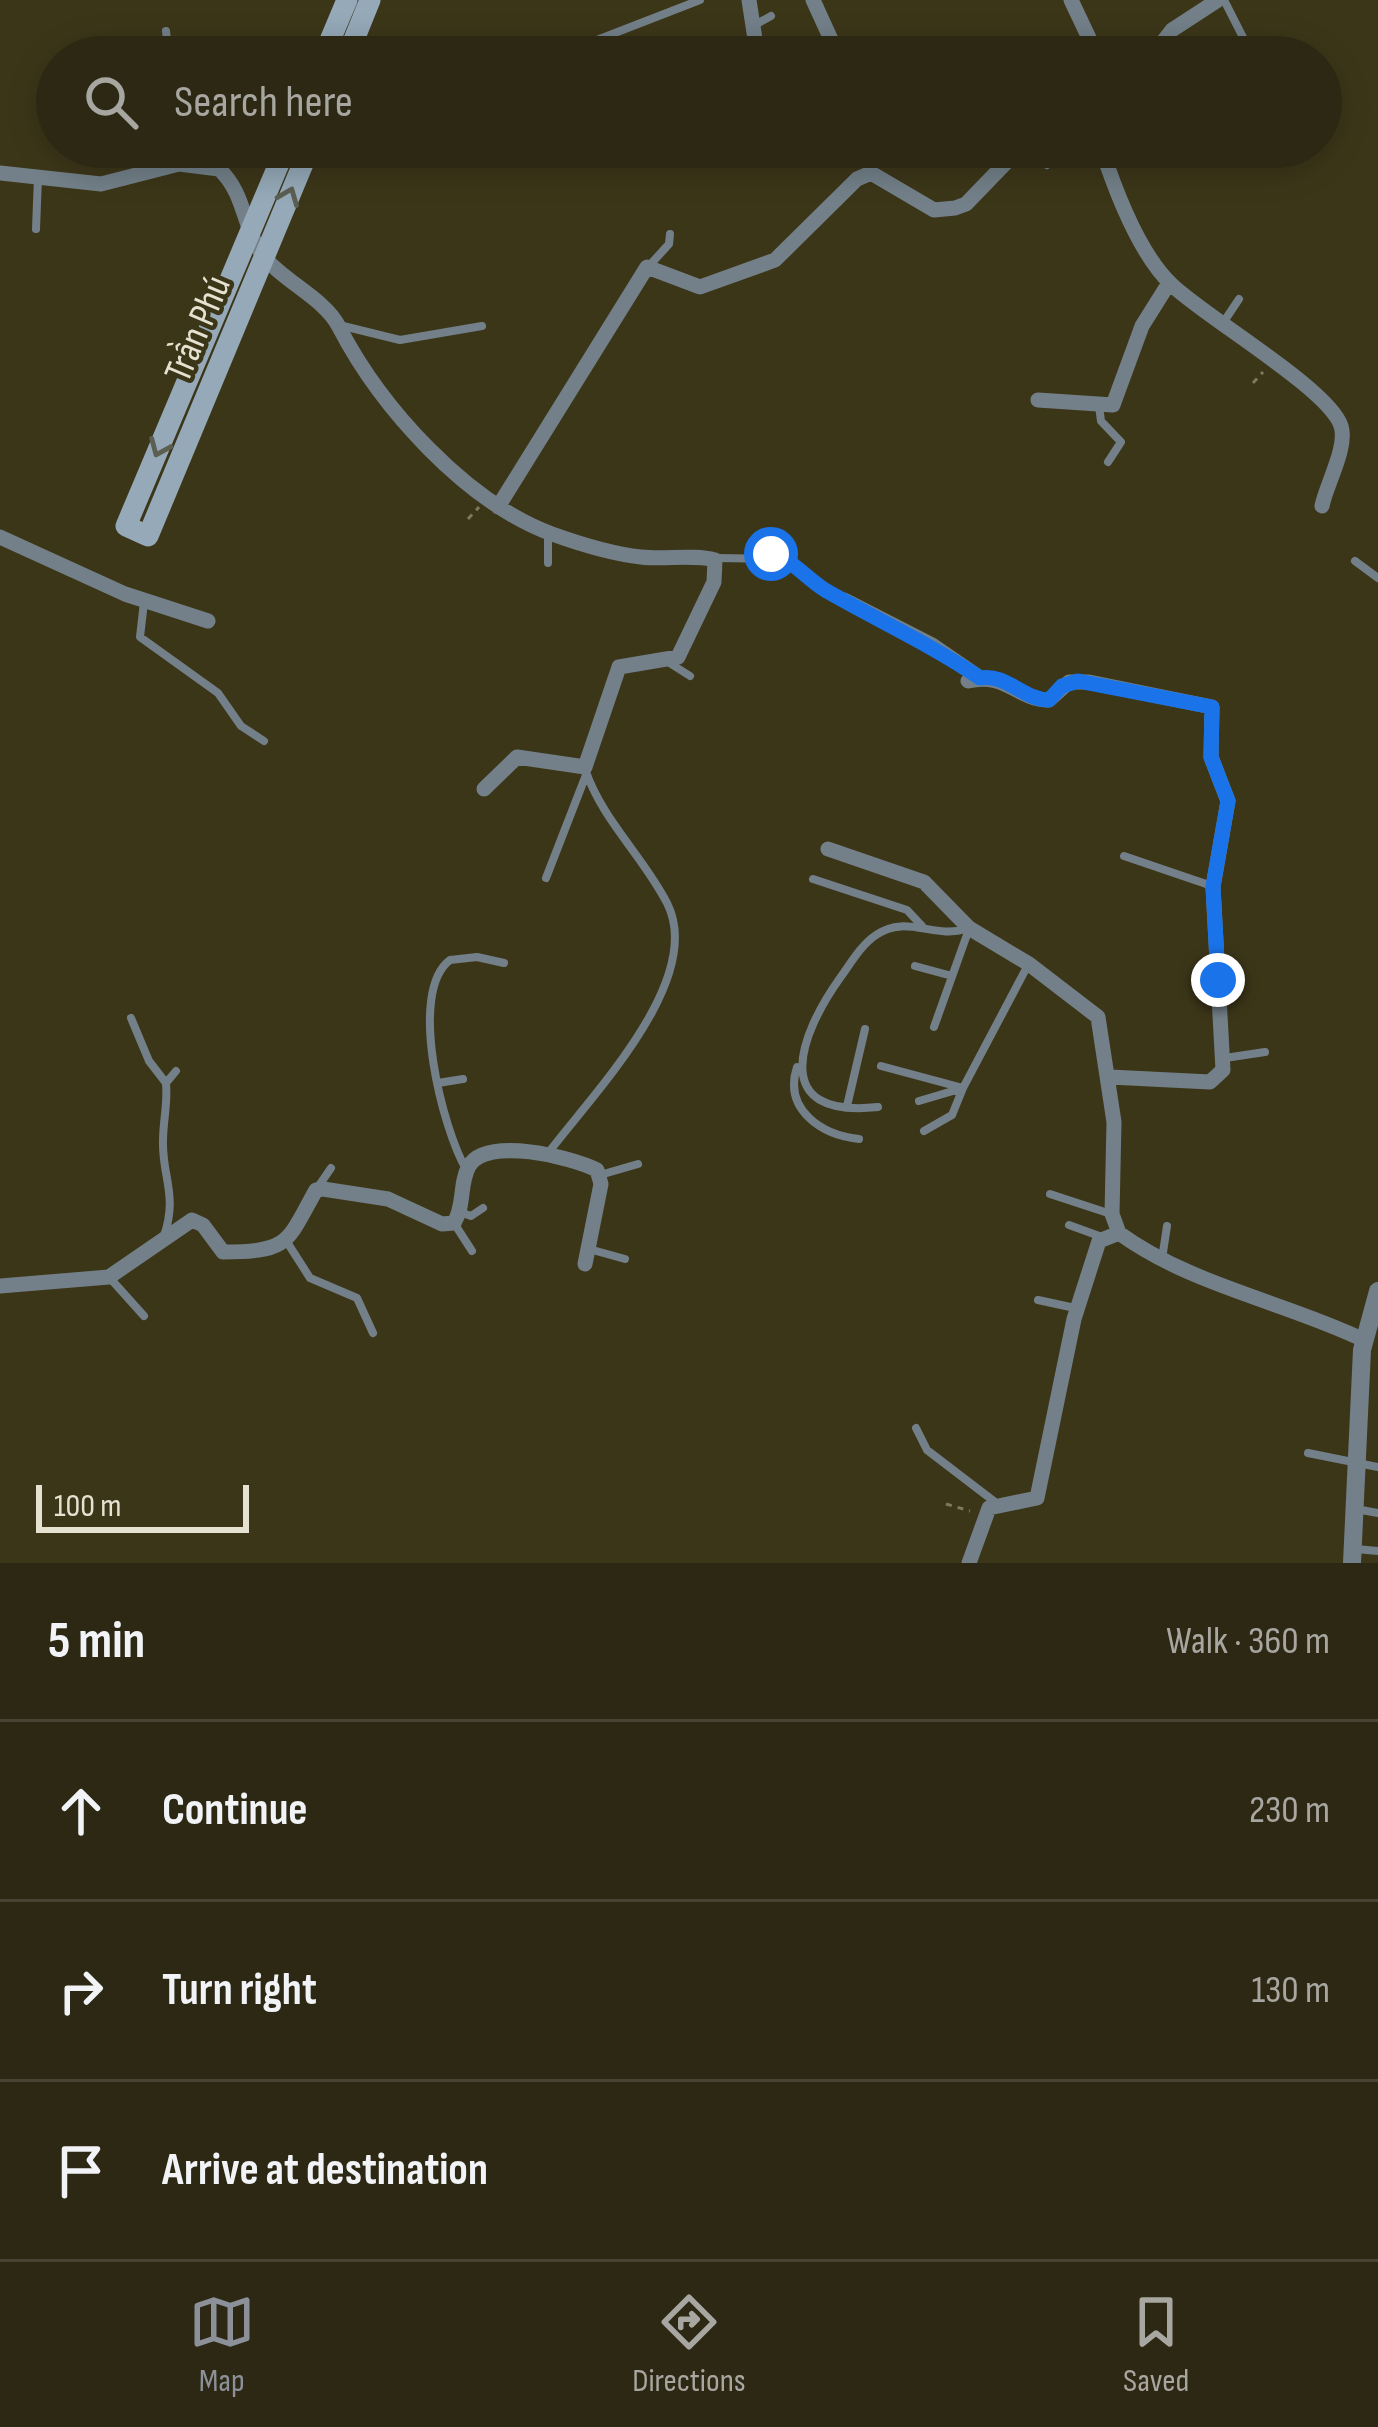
<!DOCTYPE html>
<html lang="en">
<head>
<meta charset="utf-8">
<style>
  :root { --surface:#2d2813; --page:#35301c; --text:#f1f3f6; --muted:#a7a6a0; --line:#484433; --accent:#8c9099 }
  body { margin:0; font-family:"Sofia Sans Condensed",sans-serif; background:var(--page); color:var(--text) }
  .scale { position:absolute; left:36px; bottom:30px; width:213px; box-sizing:border-box; padding-left:12px; border:6px solid #e5e2d1; border-top:0; font-size:33px; line-height:42px; white-space:nowrap; color:#e5e2d1; -webkit-text-stroke:9px #3c3619; paint-order:stroke }
  .stop { position:absolute; width:36px; height:36px; margin:-27px; border:9px solid #1a73e8; border-radius:50%; background:#fff }
  .stop.end { background:#1a73e8; border-color:#fff; box-shadow:0 3px 12px #0008 }
  .list { margin:0; padding:0; list-style:none }
  h2 { display:flex; justify-content:space-between; align-items:center; height:156px; margin:0; padding:0 48px; font-size:51px }
  h2 small { font-size:39px; font-weight:400; color:var(--muted) }
  .list li { display:grid; grid-template-columns:78px 1fr auto; gap:36px; align-items:center; box-sizing:border-box; height:180px; padding:0 48px; border-top:3px solid var(--line) }
  .list b { display:block; font-size:45px; white-space:nowrap }
  .list em { font-size:39px; font-style:normal; color:var(--muted) }
  .icon { flex:none; width:66px; height:66px; fill:none; stroke:currentColor; stroke-width:2; stroke-linecap:round; stroke-linejoin:round }
  .map { position:relative; flex:none; width:1378px; height:1563px; overflow:hidden }
  .search { position:absolute; background:var(--surface); box-shadow:0 6px 30px #0003; left:36px; right:36px; top:36px; height:132px; display:flex; align-items:center; gap:30px; box-sizing:border-box; padding:0 42px; border-radius:66px; color:var(--muted); font-size:45px }
  .sheet { height:696px; background:var(--surface) }
  nav { display:flex; justify-content:space-around; align-items:center; box-sizing:border-box; height:168px; border-top:3px solid var(--line); background:var(--surface); font-size:33px; color:var(--muted) }
  nav a { display:grid; justify-items:center; gap:6px }
  nav .on { color:var(--accent) }
  .map>svg:first-child { display:block }
  .lines { fill:none; stroke-linecap:round; stroke-linejoin:round }
  .path { stroke:#7d7860; stroke-width:3; stroke-dasharray:6 6; stroke-linecap:butt }
  .service { stroke:#738089; stroke-width:8 }
  .minor { stroke:#738089; stroke-width:15 }
  .tertiary { stroke:#738089; stroke-width:18 }
  .secondary { stroke:#95a9b8; stroke-width:21 }
  .oneway { stroke:#5b5e51 }
  .route { stroke:#1a73e8; stroke-width:15 }
  .labels { text-anchor:middle; stroke-width:9; stroke-linejoin:round; paint-order:stroke }
  .street-label { font-size:39px; fill:#e5e2d1; stroke:#3c3619 }
</style>
</head>
<body>
<div class="map">
<svg width="1378" height="1563" viewBox="0 0 1378 1563">
  <rect width="100%" height="100%" fill="#3c3619"/>
  <g class="lines">
    <path class="path" d="M1253,383L1263,372
      M468,519L479,507
      M946,1504L970,1511"/>
    <path class="service" d="M1224,0L1253,57
      M753,26L771,16
      M166,31L169,57
      M584,45L700,0
      M1039,147L1047,165
      M36,229L38,177
      M649,266L669,244L670,234
      M1223,323L1239,299
      M339,325L400,340L482,326
      M1099,406L1101,421L1121,442L1108,462
      M548,534V563
      M716,558L787,559L842,599
      M1355,561L1378,578
      M144,602L140,637L218,693L241,726L264,741
      M668,662L690,676
      M1124,856L1212,886
      M546,878L586,775
      M813,879L907,910L922,926
      M915,966L952,976
      M131,1018L149,1061L166,1083
      M934,1027L969,929
      M1225,1058L1265,1052
      M881,1066L963,1088L952,1115L924,1131
      M797,1067C783,1110 822,1135 859,1139
      M438,1083L463,1079
      M919,1101L963,1088L1028,965
      M847,1106L865,1029
      M878,1107C767,1119 800,1034 840,978C851,963 861,945 876,935C906,914 934,939 966,929
      M549,1152C592,1095 706,979 667,903C643,856 602,820 585,769
      M466,1169C443,1130 407,992 450,960L477,957L504,963
      M600,1175L638,1164
      M316,1190L331,1168
      M1050,1194L1111,1214
      M460,1212L471,1216L483,1208
      M454,1223L472,1251
      M1069,1225L1102,1237
      M164,1236C178,1195 162,1177 163,1141C163,1120 168,1104 166,1083L176,1071
      M287,1242L310,1278L357,1298L373,1333
      M589,1249L625,1259
      M1162,1259L1167,1226
      M109,1277L144,1316
      M1038,1300L1075,1308
      M916,1428L927,1450L995,1502
      M1308,1453L1378,1467
      M1356,1509L1378,1513
      M1356,1549L1378,1551"/>
    <path class="minor" d="M749,0L755,39
      M813,0L839,57
      M1071,0L1098,57
      M1151,57L1172,30L1218,0
      M1101,147C1115,190 1139,254 1172,285C1205,317 1329,389 1341,426C1348,447 1326,485 1322,506
      M0,173L101,184L179,164L219,169C247,195 242,230 265,258C285,282 325,299 339,327C381,408 466,502 552,534C580,544 612,554 641,557C665,560 692,554 715,560L714,582L678,657L619,667L585,767L517,757L484,789
      M1038,400L1113,405L1142,326L1169,283
      M498,507L647,267L700,287L775,260L857,179L871,173L934,210L955,208L966,204L1021,147
      M0,537L125,594L208,621
      M844,600L932,645L980,678
      M968,681C1007,672 1015,699 1049,700L1069,682H1089L1212,707L1211,757L1228,801L1213,887L1223,1070L1210,1082L1110,1077
      M828,849L924,882L969,928L1029,964L1098,1017L1114,1122L1112,1214L1119,1233C1190,1285 1285,1302 1364,1340
      M0,1286L109,1277L192,1220L203,1225L223,1252C290,1252 287,1242 316,1190L323,1189L388,1199L442,1224L454,1223C465,1205 459,1184 469,1166C486,1136 572,1157 597,1170L601,1184L585,1264
      M969,1563L989,1508L1037,1498L1074,1319L1099,1241L1119,1233"/>
    <path class="tertiary" d="M1352,1563L1362,1350L1378,1291"/>
    <path class="secondary" d="M323,57L347,0
      M347,57L370,0
      M286,147L126,526L148,536L310,147"/>
  </g>
  <defs><path id="oneway-chevron" d="M-2-3.5L2.5 0L-2 3.5" fill="none" stroke-width="1.6" stroke-linecap="round" stroke-linejoin="round" transform="scale(3)"/></defs>
  <g class="oneway">
    <use href="#oneway-chevron" transform="translate(289 196) rotate(-68)"/>
    <use href="#oneway-chevron" transform="translate(159 448) rotate(113)"/>
  </g>
  <g class="lines">
    <path class="route" d="M771,554C793,560 806,578 825,590C877,620 930,644 980,678C1006,673 1024,700 1049,700L1062,686L1078,681L1212,707L1211,757L1228,801L1213,886L1218,980"/>
  </g>
  <g class="labels">
    <g class="street-label">
      <text transform="translate(196 328) rotate(-67)" y="14">Trần Phú</text>
    </g>
  </g>
</svg>
<div class="scale">100 m</div>
<div class="stop" style="left:771px;top:554px"></div>
<div class="stop end" style="left:1218px;top:980px"></div>
<div class="search"><svg class="icon" aria-label="search" viewBox="0 0 24 24"><circle cx="10" cy="10" r="6"/><path d="M15 15l6 6"/></svg>Search here</div>
</div>
<section class="sheet">
<h2>5 min<small>Walk · 360 m</small></h2>
<ul class="list">
<li><svg class="icon" aria-label="ahead" viewBox="0 0 24 24"><path d="M12 20V5M6 11l6-6 6 6"/></svg><div><b>Continue</b></div><em>230 m</em></li>
<li><svg class="icon" aria-label="right" viewBox="0 0 24 24"><path d="M7 20v-9h11M14 6l5 5-5 5"/></svg><div><b>Turn right</b></div><em>130 m</em></li>
<li><svg class="icon" aria-label="arrive" viewBox="0 0 24 24"><path d="M6 21V4h12l-3 4 3 4H6"/></svg><div><b>Arrive at destination</b></div></li>
</ul>
</section>
<nav>
<a class="on"><svg class="icon" aria-label="map" viewBox="0 0 24 24"><path d="M3 6l6-2 6 2 6-2v14l-6 2-6-2-6 2zM9 4v14M15 6v14"/></svg>Map</a>
<a><svg class="icon" aria-label="directions" viewBox="0 0 24 24"><path d="M12 3l9 9-9 9-9-9zM9 14v-3h6M13 9l2 2-2 2"/></svg>Directions</a>
<a><svg class="icon" aria-label="saved" viewBox="0 0 24 24"><path d="M7 4h10v16l-5-4-5 4z"/></svg>Saved</a>
</nav>
</body>
</html>
